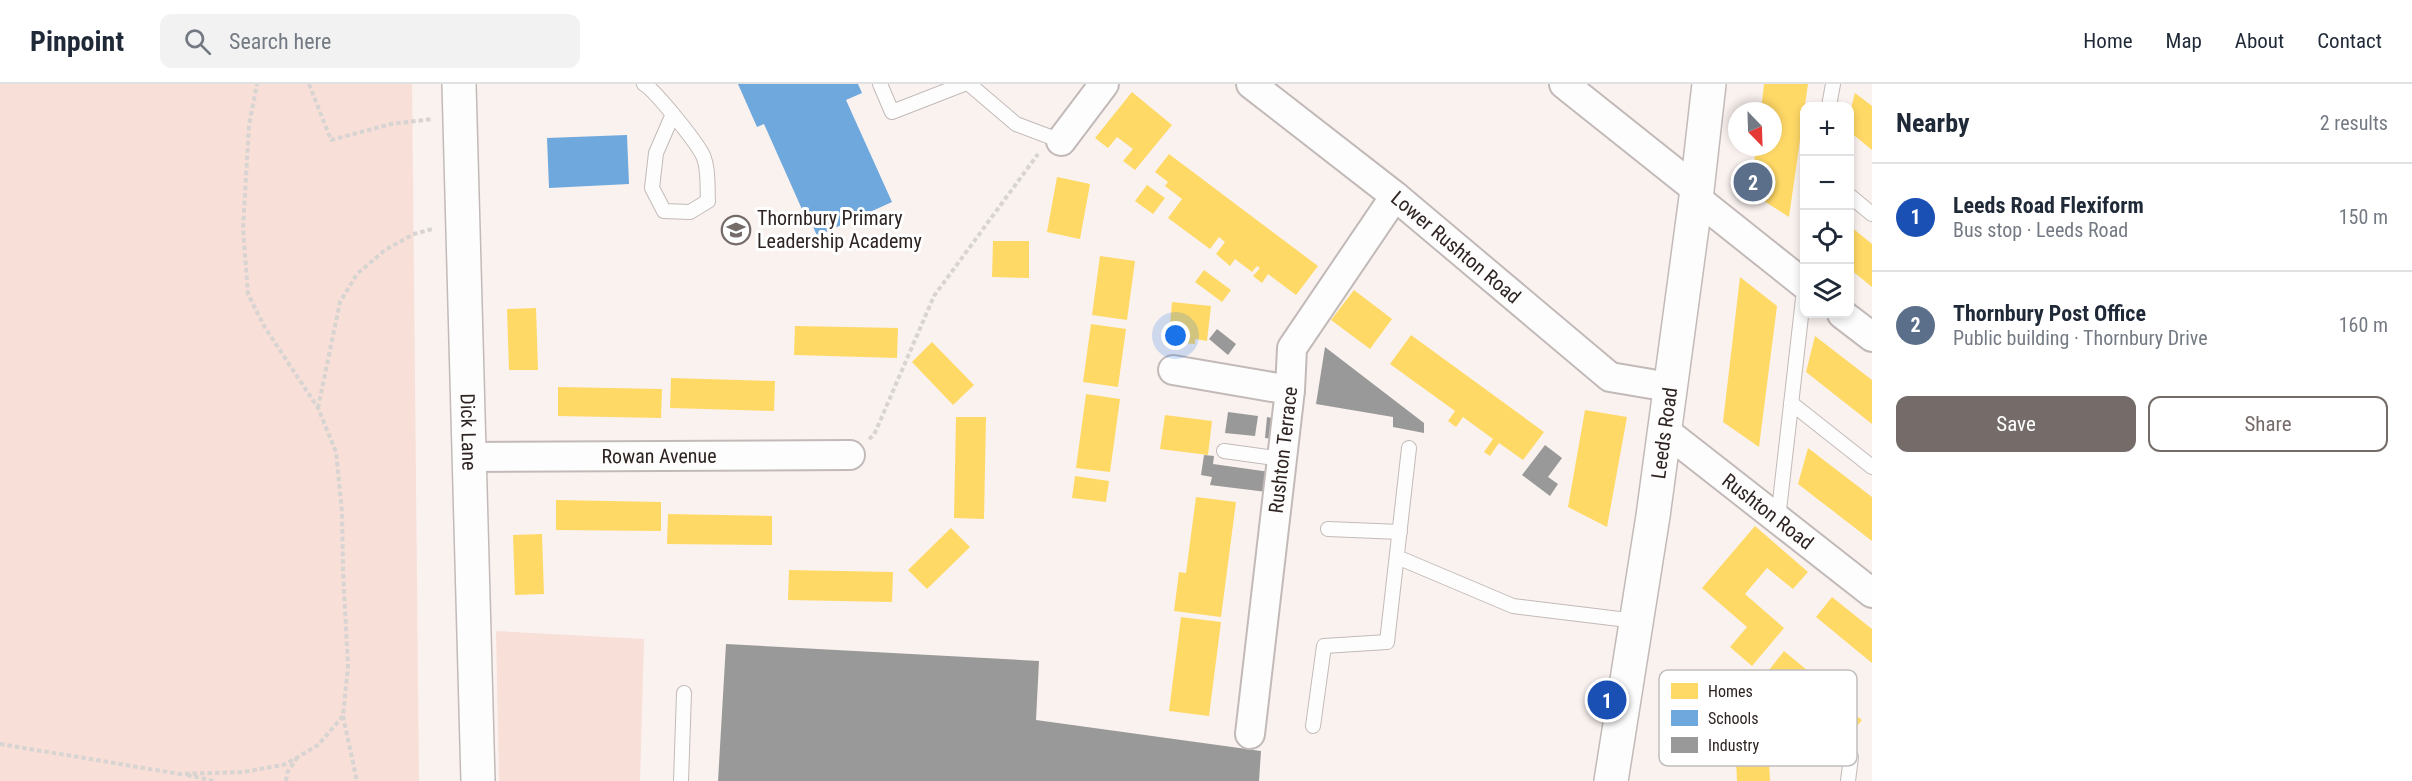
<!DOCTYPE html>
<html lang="en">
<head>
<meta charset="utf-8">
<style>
  :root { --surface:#fff; --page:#f2f2f3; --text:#1f2937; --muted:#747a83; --line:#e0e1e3; --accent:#756c6a }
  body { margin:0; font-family:"Roboto Condensed",sans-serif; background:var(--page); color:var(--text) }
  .controls { position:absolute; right:18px; top:18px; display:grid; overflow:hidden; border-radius:12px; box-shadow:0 3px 9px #0003 }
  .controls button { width:54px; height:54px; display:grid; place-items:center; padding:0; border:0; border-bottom:2px solid var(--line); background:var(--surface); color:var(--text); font:30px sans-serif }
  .compass { position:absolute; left:1728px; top:18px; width:54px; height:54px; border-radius:50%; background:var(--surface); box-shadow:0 3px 9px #0003; rotate:157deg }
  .you { position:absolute; left:1176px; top:252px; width:21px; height:21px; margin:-15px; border:4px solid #fff; border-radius:50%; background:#1a73e8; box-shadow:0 0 0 9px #1a73e833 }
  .badge { display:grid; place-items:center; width:39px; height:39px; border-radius:50%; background:var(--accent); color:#fff; font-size:20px; font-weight:700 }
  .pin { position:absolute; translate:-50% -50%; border:3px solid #fff; box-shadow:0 2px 6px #0006 }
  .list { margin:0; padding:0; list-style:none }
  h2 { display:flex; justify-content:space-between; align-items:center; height:78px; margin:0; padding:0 24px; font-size:26px }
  h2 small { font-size:20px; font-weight:400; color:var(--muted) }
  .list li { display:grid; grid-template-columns:39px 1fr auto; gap:18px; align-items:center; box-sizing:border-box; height:108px; padding:0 24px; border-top:2px solid var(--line) }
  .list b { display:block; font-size:22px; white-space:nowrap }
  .list p { margin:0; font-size:20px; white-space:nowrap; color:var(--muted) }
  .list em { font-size:20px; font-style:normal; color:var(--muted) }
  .actions { display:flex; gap:12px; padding:18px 24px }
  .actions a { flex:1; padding:14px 0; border:2px solid var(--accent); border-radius:12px; text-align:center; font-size:21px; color:var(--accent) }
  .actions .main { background:var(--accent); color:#fff }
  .icon { flex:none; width:33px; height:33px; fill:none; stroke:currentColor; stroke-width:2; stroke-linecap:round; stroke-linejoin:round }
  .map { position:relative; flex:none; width:1872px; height:697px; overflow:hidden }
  header { display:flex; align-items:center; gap:36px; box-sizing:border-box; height:84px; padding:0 30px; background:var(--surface); border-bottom:2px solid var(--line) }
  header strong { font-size:28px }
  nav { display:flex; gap:33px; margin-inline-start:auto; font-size:21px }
  .search { width:420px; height:54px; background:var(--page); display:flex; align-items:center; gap:15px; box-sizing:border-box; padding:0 21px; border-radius:12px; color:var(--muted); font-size:22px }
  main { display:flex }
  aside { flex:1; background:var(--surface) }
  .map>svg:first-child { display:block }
  .green { fill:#f8dfd8 }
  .homes { fill:#ffd966 }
  .schools { fill:#6fa8dc }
  .industry { fill:#999 }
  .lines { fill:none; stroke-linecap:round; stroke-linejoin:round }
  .lane-casing { stroke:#c2bab8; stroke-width:16 }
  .street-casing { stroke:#c2bab8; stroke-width:32 }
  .secondary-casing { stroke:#c2bab8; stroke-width:36 }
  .highway-casing { stroke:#c2bab8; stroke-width:36 }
  .path { stroke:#d7d4d2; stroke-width:4; stroke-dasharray:4.5 3; stroke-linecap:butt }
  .lane { stroke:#fefdfd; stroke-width:14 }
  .street { stroke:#fefdfd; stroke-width:28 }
  .secondary { stroke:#fefdfd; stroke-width:33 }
  .highway { stroke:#fefdfd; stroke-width:33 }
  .labels { text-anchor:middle; stroke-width:6; stroke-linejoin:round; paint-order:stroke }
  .poi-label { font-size:20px; fill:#2e2422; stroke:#fff; text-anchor:start }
  .street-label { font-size:20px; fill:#2e2422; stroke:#fff }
  .key { fill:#fff; stroke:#c0bdbd; stroke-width:1.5 }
  .key-label { font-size:16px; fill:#2e2422 }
</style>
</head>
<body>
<header>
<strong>Pinpoint</strong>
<div class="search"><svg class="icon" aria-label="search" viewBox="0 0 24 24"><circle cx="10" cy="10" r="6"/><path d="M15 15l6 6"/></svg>Search here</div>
<nav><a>Home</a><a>Map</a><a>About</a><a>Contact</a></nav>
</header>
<main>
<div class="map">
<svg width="1872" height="697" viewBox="0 0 1872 697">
  <rect width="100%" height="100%" fill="#faf2ef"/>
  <path class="green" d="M0,0H412L419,697H0Z
    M496,547L644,555L640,697H499Z"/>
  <path class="homes" d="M1764,0H1808L1789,133L1750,108L1756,63H1773V27H1761Z
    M1132,8L1172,41L1135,86L1123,77L1133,65L1117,53L1108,64L1095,54Z
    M1855,9L1872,22V66L1850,48V28Z
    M1169,70L1318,182L1296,211L1268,190L1262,199L1253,192L1260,184L1257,182L1252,188L1235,175L1230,182L1216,170L1225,158L1219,153L1210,165L1168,134L1182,115L1165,102L1168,98L1155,88Z
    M1057,93L1090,100L1080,155L1047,148Z
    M1147,101L1165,114L1153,130L1135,117Z
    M1850,142L1872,160V203L1850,185Z
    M993,157H1029V194L992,193Z
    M1100,172L1135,177L1127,236L1092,231Z
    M1204,186L1231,206L1222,218L1195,198Z
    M1740,193L1777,222L1759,363L1723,338Z
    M1354,206L1392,235L1370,265L1331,236Z
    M1172,218L1211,222L1207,257L1195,255V260L1182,259V254L1169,253Z
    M536,224L538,286H509L507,225Z
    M1091,240L1126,245L1118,303L1083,298Z
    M795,242L898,244L897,274L794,271Z
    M1411,251L1544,348L1523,376L1499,359L1490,372L1484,368L1493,355L1463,333L1456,343L1448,337L1455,327L1390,280Z
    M1815,252L1872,296V340L1806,288Z
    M932,258L974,301L953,321L912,278Z
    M671,294L775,297L774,327L670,324Z
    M558,303L662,305L661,334L558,332Z
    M1086,310L1120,315L1110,388L1076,384Z
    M1585,326L1627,333L1607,443L1568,423Z
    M1165,331L1212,337L1208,371L1160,365Z
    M956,333H986L984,435L954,434Z
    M1808,364L1872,413V457L1798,400Z
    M1075,392L1109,397L1106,418L1072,414Z
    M1196,413L1236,418L1221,533L1174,527L1179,488L1186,489Z
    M556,416L661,418V447L556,446Z
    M668,430L772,432V461L667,460Z
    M1755,442L1808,488L1793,505L1767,484L1745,510L1784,544L1752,582L1730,563L1747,543L1702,504Z
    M951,444L970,463L927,505L908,486Z
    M542,450L544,510L515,511L513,451Z
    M789,486L893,488L892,518L788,516Z
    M1832,513L1872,545V579L1816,533Z
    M1181,533L1221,538L1209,632L1169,627Z
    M1784,567L1825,601L1822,604L1862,636L1839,664L1798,631L1800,625L1762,595Z
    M1734,635L1767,637L1770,697H1737Z"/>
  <path class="schools" d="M738,0H858L862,9L846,16L892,118L817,152L812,140L809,141L764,40L757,43Z
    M627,51L629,100L549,104L547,54Z"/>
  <path class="industry" d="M1217,245L1236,260L1228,271L1209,255Z
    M1325,263L1424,339V349L1393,343V333L1316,320Z
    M1228,328L1258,332L1255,352L1225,349Z
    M1267,333L1277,335L1274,355L1265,354Z
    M1545,361L1562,374L1548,393L1558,400L1550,412L1522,391Z
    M1204,371L1214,372L1213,380L1270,388L1267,408L1210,401L1212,393L1201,391Z
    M726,560L1039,577L1036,636L1261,667L1259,697H718Z"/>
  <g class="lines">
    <g class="lane-casing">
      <path id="lane" d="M644,0C655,6 700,62 704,74C709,87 707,104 708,117L690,128L664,127L652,104L656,69L673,30
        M880,0L892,28L964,0
        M969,0L1016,40L1061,57
        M1829,22L1833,0
        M1850,112L1872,130
        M1791,319L1872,383
        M1224,367L1282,375
        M1778,435L1804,206
        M1328,445L1400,448
        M1397,473L1513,522L1636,537
        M1313,642L1324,562L1387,558L1409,364
        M681,697L684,609
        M1848,697L1851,673"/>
    </g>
    <g class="street-casing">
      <g id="street">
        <path id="s1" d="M1251,0L1395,112L1610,293L1669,303"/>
        <path d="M1564,0L1697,106"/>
        <path d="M1061,57L1104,0"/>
        <path d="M1696,114L1804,200"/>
        <path d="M1842,230L1872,253"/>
        <path d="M1173,286L1290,306"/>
        <path id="s2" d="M1664,346L1872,509"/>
        <path id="s3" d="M469,373L850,371"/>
        <path id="s4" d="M1250,650L1290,306L1292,264L1395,112"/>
      </g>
    </g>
    <g class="secondary-casing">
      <g id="secondary">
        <path id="s5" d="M459,0L478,697"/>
      </g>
    </g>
    <g class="highway-casing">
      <g id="highway">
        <path id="s6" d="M1611,697L1653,432L1697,106L1709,0"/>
      </g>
    </g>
    <path class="path" d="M309,0L331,56L391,40L433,35
      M318,324L340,218L357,190L385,166L414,150L432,145
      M869,355L874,351L934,212L1038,70
      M343,632L357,697
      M0,660L180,690L243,688L283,681L298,673L318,661L343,632L348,582L343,486L342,428L336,368L318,324L264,242L248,210L243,145L249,41L257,0
      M187,691L214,697
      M286,697L287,689L297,674"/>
    <use href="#lane" class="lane"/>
    <use href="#street" class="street"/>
    <use href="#secondary" class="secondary"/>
    <use href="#highway" class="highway"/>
  </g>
  <defs>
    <g id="school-ring" transform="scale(1.5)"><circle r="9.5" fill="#fff" stroke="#756c6a" stroke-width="1.5"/><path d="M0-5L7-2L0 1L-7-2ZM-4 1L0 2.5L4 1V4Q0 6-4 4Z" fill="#756c6a"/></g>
  </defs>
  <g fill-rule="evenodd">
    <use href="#school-ring" x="736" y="146"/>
  </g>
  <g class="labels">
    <g class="poi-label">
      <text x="757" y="141">Thornbury Primary<tspan x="757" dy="23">Leadership Academy</tspan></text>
    </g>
    <g class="street-label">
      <text dy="7" stroke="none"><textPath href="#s1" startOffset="262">Lower Rushton Road</textPath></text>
      <text dy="7" stroke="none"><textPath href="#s5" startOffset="348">Dick Lane</textPath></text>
      <text dy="7" stroke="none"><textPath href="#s6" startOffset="352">Leeds Road</textPath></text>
      <text dy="7" stroke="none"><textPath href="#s4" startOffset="286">Rushton Terrace</textPath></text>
      <text dy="7" stroke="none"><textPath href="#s3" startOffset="190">Rowan Avenue</textPath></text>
      <text dy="7" stroke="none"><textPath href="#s2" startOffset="132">Rushton Road</textPath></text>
    </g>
  </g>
  <rect x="1659" y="586" width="198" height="96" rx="9" class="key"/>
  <rect x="1671" y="599" width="27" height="16" fill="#ffd966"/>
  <rect x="1671" y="626" width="27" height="16" fill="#6fa8dc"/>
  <rect x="1671" y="653" width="27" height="16" fill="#999"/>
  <g class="key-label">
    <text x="1708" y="613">Homes</text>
    <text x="1708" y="640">Schools</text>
    <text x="1708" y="667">Industry</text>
  </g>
</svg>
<div class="controls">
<button>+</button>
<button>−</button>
<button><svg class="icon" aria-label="locate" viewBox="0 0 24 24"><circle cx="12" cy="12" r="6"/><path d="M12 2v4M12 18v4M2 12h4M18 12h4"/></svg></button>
<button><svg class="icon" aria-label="layers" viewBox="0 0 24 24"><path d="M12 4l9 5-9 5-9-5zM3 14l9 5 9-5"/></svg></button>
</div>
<svg class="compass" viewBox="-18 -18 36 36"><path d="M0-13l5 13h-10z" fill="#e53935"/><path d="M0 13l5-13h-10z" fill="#747a83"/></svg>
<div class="you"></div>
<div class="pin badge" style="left:1607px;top:616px;background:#1a4fb4">1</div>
<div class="pin badge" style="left:1753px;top:98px;background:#5c6f8a">2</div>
</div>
<aside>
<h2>Nearby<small>2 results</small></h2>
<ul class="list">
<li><span class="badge" style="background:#1a4fb4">1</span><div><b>Leeds Road Flexiform</b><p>Bus stop · Leeds Road</p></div><em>150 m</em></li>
<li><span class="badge" style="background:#5c6f8a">2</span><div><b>Thornbury Post Office</b><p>Public building · Thornbury Drive</p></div><em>160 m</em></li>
</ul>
<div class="actions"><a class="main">Save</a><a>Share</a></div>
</aside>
</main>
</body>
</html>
